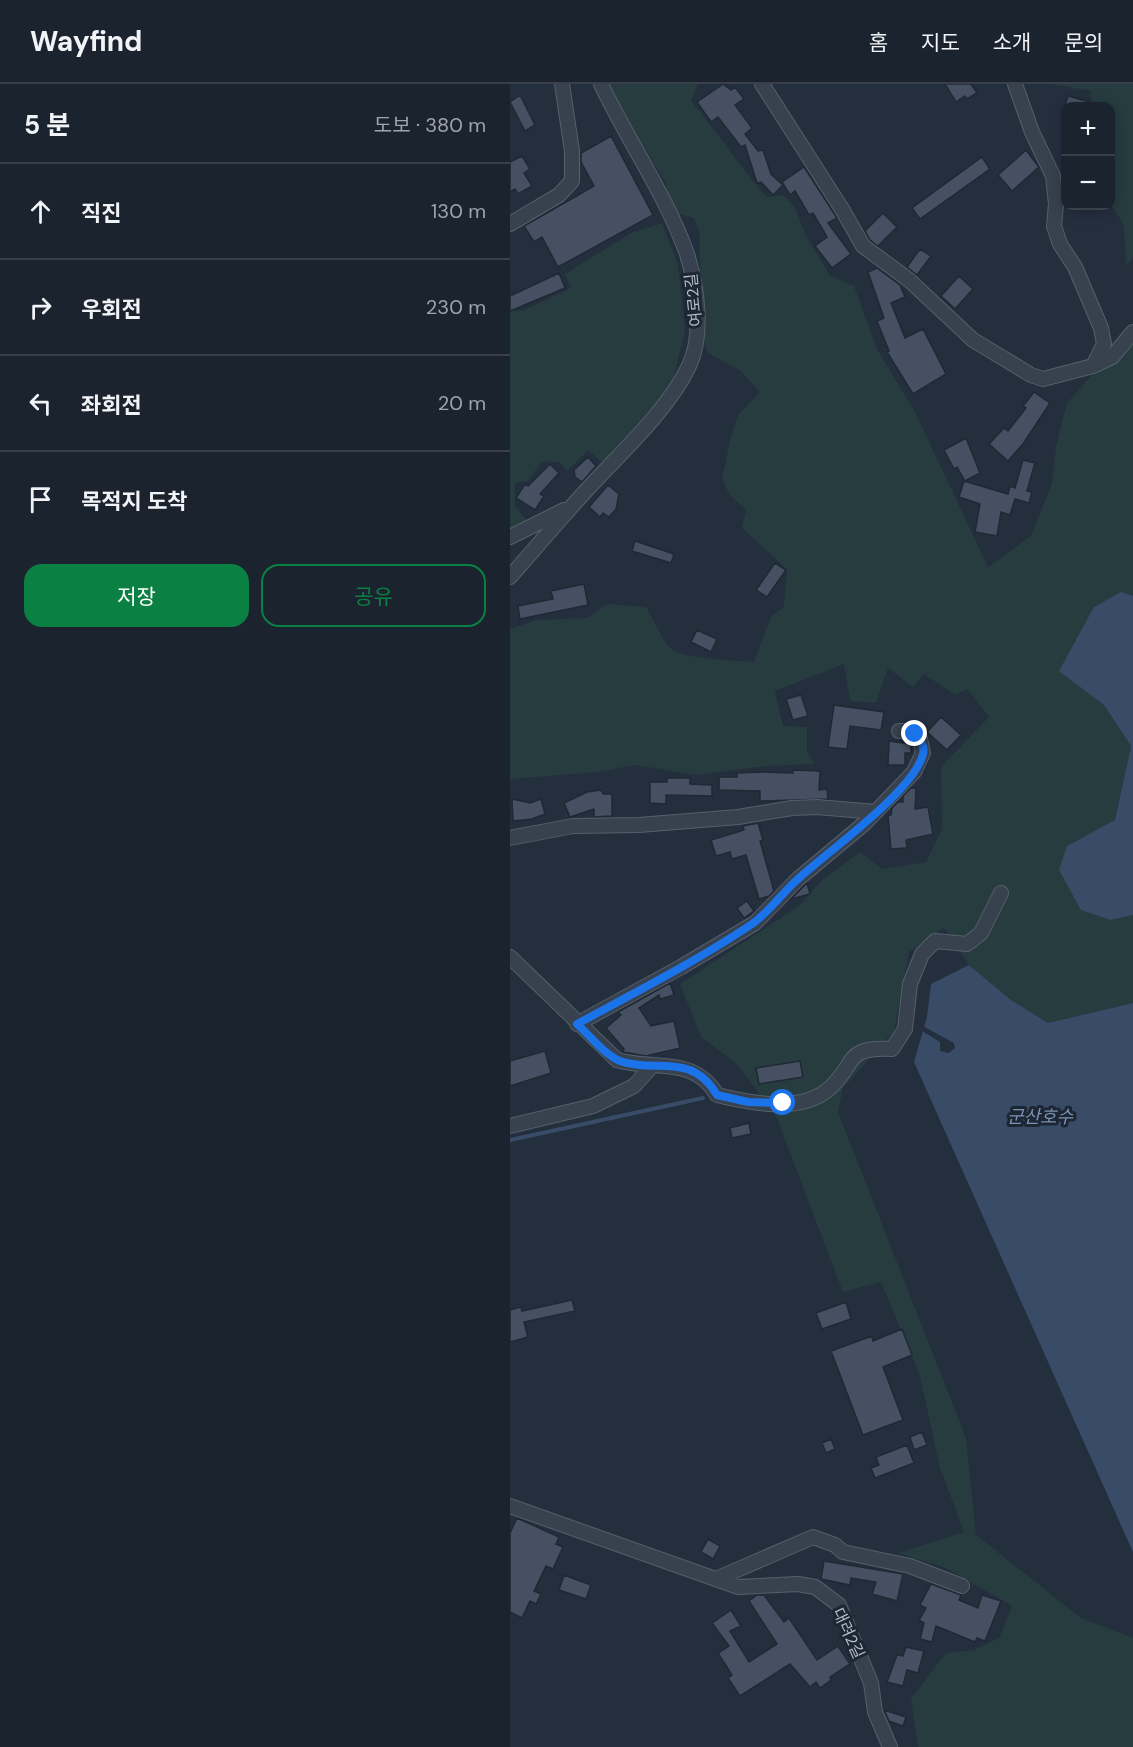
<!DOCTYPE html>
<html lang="ko">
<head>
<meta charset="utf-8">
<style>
  :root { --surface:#1b232e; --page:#282f3a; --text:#f1f3f6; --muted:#a0a4aa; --line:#39404a; --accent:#0b8043 }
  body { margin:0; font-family:"DM Sans","Noto Sans KR",sans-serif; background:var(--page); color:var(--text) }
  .controls { position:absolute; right:18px; top:18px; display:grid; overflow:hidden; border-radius:12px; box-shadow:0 3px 15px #0003 }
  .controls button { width:54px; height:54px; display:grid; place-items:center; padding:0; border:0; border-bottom:2px solid var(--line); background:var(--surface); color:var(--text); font:30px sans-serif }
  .stop { position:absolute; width:18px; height:18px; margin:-14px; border:4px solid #1a73e8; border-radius:50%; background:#fff }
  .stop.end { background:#1a73e8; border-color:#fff; box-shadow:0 2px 6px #0008 }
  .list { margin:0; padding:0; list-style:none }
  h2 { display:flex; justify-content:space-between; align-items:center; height:78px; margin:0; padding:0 24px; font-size:26px }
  h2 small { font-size:20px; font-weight:400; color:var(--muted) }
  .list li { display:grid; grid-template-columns:39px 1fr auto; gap:18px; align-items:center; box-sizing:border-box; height:96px; padding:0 24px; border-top:2px solid var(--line) }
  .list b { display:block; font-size:22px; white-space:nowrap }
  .list em { font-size:20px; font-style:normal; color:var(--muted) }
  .actions { display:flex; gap:12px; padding:18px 24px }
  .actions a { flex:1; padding:14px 0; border:2px solid var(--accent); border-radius:18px; text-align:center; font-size:21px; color:var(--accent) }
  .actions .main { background:var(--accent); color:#fff }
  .icon { flex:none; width:33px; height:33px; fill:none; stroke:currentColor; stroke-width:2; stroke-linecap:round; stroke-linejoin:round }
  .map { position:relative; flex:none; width:623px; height:1663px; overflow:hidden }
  header { display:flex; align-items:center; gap:36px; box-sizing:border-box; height:84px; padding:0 30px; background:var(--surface); border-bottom:2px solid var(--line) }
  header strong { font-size:28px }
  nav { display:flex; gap:33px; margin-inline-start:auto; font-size:21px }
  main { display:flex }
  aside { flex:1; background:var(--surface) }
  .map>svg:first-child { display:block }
  .green { fill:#263c3f }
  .water { fill:#394c67 }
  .pier { fill:#242f3e }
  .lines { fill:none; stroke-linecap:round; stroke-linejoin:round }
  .stream { stroke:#394c67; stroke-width:4 }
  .building { fill:#455162; stroke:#1f2835; stroke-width:1.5 }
  .minor-casing { stroke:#565f6c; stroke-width:16 }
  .minor { stroke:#38414e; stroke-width:14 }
  .route { stroke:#1a73e8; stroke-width:8 }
  .labels { text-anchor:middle; stroke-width:6; stroke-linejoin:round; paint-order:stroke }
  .street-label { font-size:16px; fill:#b4bcc9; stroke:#1d2633 }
  .water-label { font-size:18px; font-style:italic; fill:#7c92b1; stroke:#1d2633 }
</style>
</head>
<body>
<header>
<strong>Wayfind</strong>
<nav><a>홈</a><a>지도</a><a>소개</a><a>문의</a></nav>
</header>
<main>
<aside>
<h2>5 분<small>도보 · 380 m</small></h2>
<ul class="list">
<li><svg class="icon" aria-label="ahead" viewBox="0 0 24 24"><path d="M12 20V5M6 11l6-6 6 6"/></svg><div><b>직진</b></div><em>130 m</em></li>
<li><svg class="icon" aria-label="right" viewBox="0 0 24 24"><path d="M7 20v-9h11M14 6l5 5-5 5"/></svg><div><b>우회전</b></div><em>230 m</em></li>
<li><svg class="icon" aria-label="left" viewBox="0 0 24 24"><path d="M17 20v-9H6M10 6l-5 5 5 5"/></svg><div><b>좌회전</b></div><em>20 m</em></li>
<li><svg class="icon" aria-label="arrive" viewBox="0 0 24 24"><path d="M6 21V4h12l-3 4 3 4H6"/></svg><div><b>목적지 도착</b></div></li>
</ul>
<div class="actions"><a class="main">저장</a><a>공유</a></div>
</aside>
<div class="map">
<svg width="623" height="1663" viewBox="0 0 623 1663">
  <rect width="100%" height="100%" fill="#242f3e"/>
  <path class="green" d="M100,0H188L181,17C208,48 229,83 257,113L272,111L285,123L296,152L320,192L344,202L367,265L405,328L478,483L521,452L542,399L546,363L557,319L583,290L623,258V512L611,508L550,587L594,621L621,662L605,736L557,762L601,836L623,831V919L538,939L501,916L459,881L434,844L399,868L384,947L333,1004L328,1028L456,1354L466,1451L571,1534L623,1554V1663H408L401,1615L436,1569L464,1566L489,1554L502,1522L436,1484L388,1469L454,1448L430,1384L410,1292L371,1198L333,1208L266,1032L226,979L191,953L170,900L289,822L312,796L350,768L372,785L416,778L432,745L431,683L479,633L457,605L445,611L414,590L403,603L378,584L366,619L340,617L334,580L265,607L273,642L297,643V669L305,680L255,682L186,691L125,681L87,688L0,695V545L26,536L77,534L98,520L136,523C144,536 150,552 159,563C170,576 226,576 244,578L261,533L274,522L277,485L232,444L236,426L219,410L212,395L221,352L228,331L250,308L231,287L198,269L192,250L189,148L184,134L169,130L159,117L156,99L106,18Z
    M542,0H623V174L616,182L614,141L601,121L600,22H580L581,7Z
    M152,139L168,181L175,246L163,297L139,329L94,380L78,366L57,387L49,378L32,377L18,397L5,399V422L19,439L0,447V227L14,226L61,204L55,190L121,149Z"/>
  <path class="water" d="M611,508L623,512V831L601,836L571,826L549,786L557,762L605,736L621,662L594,621L549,587L584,523Z
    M459,881L501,916L538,939L623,919V1468L404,978L417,933L421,900Z"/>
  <path class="pier" d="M411,941L444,959L445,964L439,969L430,967V958L409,945Z"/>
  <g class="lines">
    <path class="stream" d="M0,1056L193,1014"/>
  </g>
  <path class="building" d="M213,0L221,6L225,3L234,15L225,21L242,44L235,50L248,67L253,66L261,90L273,101L263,111L251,98L247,99L235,61L231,63L208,33L201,38L187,18Z
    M435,0H461L467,9L457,15L455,12L446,18Z
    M10,11L25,41L15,47L0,18Z
    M558,12L587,20L586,22H555Z
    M101,52L143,131L48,183L32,153L24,158L14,142L84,102L71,78V69Z
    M516,66L529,83L502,107L488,91Z
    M12,72L20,85L14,89L22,102L8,110L5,105L0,108V78Z
    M472,73L480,85L410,135L402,124Z
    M294,83L327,134L318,139L341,170L322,184L305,162L317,153L303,129L299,131L285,107L280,111L272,98Z
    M373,129L387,143L368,162L360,156L355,147Z
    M410,165L421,172L407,191L397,183Z
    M367,184L390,201L395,213L381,219L395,254L413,245L436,290L403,310L377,268L379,267L367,237L374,234L358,188Z
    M49,189L55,204L0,227V212Z
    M449,192L463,205L445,225L431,212Z
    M524,308L540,319L513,360L498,377L479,360L494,344L498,347L516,324L513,322Z
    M456,354L470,389L455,397L447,383L444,385L434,366Z
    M78,373L86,382L72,398L65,393L64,386Z
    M513,376L525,379L517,407L522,408L519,419L505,415L500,431L491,428L487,452L465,448L470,420L449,413L454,397L498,410L500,402L505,404Z
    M40,380L49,389L30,410L34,412L25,426L6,414L15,400L18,402Z
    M98,401L109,410L106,425L99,433L93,429L90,433L79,423Z
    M125,457L164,470L161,479L122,467Z
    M265,479L276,486L257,513L246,506Z
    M74,500L78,521L10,535L8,522L43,515L41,507Z
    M187,546L207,555L201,568L181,558Z
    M291,611L298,632L283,636L276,615Z
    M324,621L374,628L371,646L340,642L337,665L318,663Z
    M431,633L451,651L437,666L417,648Z
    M379,657L401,660V669H395V681H378Z
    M283,686L310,687L309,706L317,705L318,715L250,717V707L209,706V693H227V689L251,688L283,689Z
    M157,694H180V700L202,701V712L156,711V720L140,719V698H157Z
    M401,704H406L405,725L418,723L423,750L396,756L397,764L381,765L378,731H381L382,724L388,718H393V712Z
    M91,706L93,710H102V732L84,733V725L60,733L54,719L77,708Z
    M2,715L20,719L31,715L35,730L22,735L3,737Z
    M248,739L253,756L250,757L264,807L259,812L249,815L236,771L222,775L220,768L206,772L201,756L234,746L233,742Z
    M297,799L300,810L281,815Z
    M237,817L244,827L234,834L227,824Z
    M160,899L164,911L150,915L149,911L129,924L141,942L164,937L170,964L136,972L113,968L114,965L96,944L111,931L108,928Z
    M35,967L41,989L0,1002V977Z
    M290,977L293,993L249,1000L246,984Z
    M239,1039L241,1050L222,1054L220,1044Z
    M62,1216L65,1227L14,1238L18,1253L0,1258V1226L11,1223L12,1227Z
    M336,1218L341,1235L312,1245L306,1229Z
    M392,1245L402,1271L373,1283L393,1336L353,1351L321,1267L362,1252L363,1257Z
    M412,1348L417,1361L404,1366L400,1353Z
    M321,1355L325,1365L316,1369L312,1359Z
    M397,1361L404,1379L365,1394L361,1384L369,1381L366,1373Z
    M7,1434L49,1453L46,1460L53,1463L43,1485L36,1482L24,1507L31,1510L26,1520L20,1517L12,1534L0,1528V1449Z
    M198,1455L210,1462L203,1475L191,1468Z
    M314,1477L393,1490L387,1517L362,1510L366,1498L341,1494L340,1501L311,1495Z
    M54,1491L81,1501L76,1515L49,1506Z
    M421,1500L451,1511L449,1516L468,1524L472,1511L491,1517L475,1557L467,1554L465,1558L426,1542L422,1558L410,1555L414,1539L409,1536L416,1524L410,1521Z
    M247,1511H254L274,1538L279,1534L307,1576L328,1562L340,1580L320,1593L321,1596L310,1604L306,1598L300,1603L280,1580L230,1612L218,1594L222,1591L208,1569L219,1562L202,1539L221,1526L231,1542L220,1547L239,1578L267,1560L239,1517Z
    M396,1563L414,1567L408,1589L397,1586L393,1602L377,1598L387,1571L393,1572Z
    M374,1626L396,1633L393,1642L379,1637Z"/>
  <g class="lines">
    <g class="minor-casing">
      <path id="minor" d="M252,0L332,125L353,162L399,196L463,256L521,291L533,295L583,282L594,260L591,244L565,183L550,160L544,142L546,120L543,92L522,48L505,0
        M0,140L49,111L62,97V67L52,0
        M583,282L602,273L623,248
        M0,453L54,426
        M0,493C28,461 55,429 84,398C116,364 159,324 179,282C194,251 187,202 177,170C156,111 118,57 91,0
        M0,754L63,742L129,741L228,733L282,724L307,723L366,728
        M0,873L107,976C143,987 184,971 207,1011C240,1019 291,1030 320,1004C348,978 333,963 382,965L395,945L400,900L412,870L425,857L457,860L471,849L491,809
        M67,940L171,883L245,839L288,795L355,739L404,688L413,669L410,655L398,647H389
        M0,1042L83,1022L124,1002L142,982
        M0,1422L228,1503L288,1500L305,1503L329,1521L361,1599L365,1628L380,1663
        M206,1495L303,1453L325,1461L333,1468L400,1482L452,1502"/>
    </g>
    <use href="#minor" class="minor"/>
  </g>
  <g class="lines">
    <path class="route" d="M273,1019L238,1018L207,1011C181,967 146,990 110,977C95,971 79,951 67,940C126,908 187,877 242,840C259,828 272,809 288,795C317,768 404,707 413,670C415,662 410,655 405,650"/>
  </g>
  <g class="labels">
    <g class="street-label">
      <text transform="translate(183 216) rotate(-96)" y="6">여로2길</text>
      <text transform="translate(339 1549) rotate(65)" y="6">대려2길</text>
    </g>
    <g class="water-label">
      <text x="530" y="1039">군산호수</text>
    </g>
  </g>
</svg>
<div class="controls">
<button>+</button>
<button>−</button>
</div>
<div class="stop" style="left:273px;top:1019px"></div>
<div class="stop end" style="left:405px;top:650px"></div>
</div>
</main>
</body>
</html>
